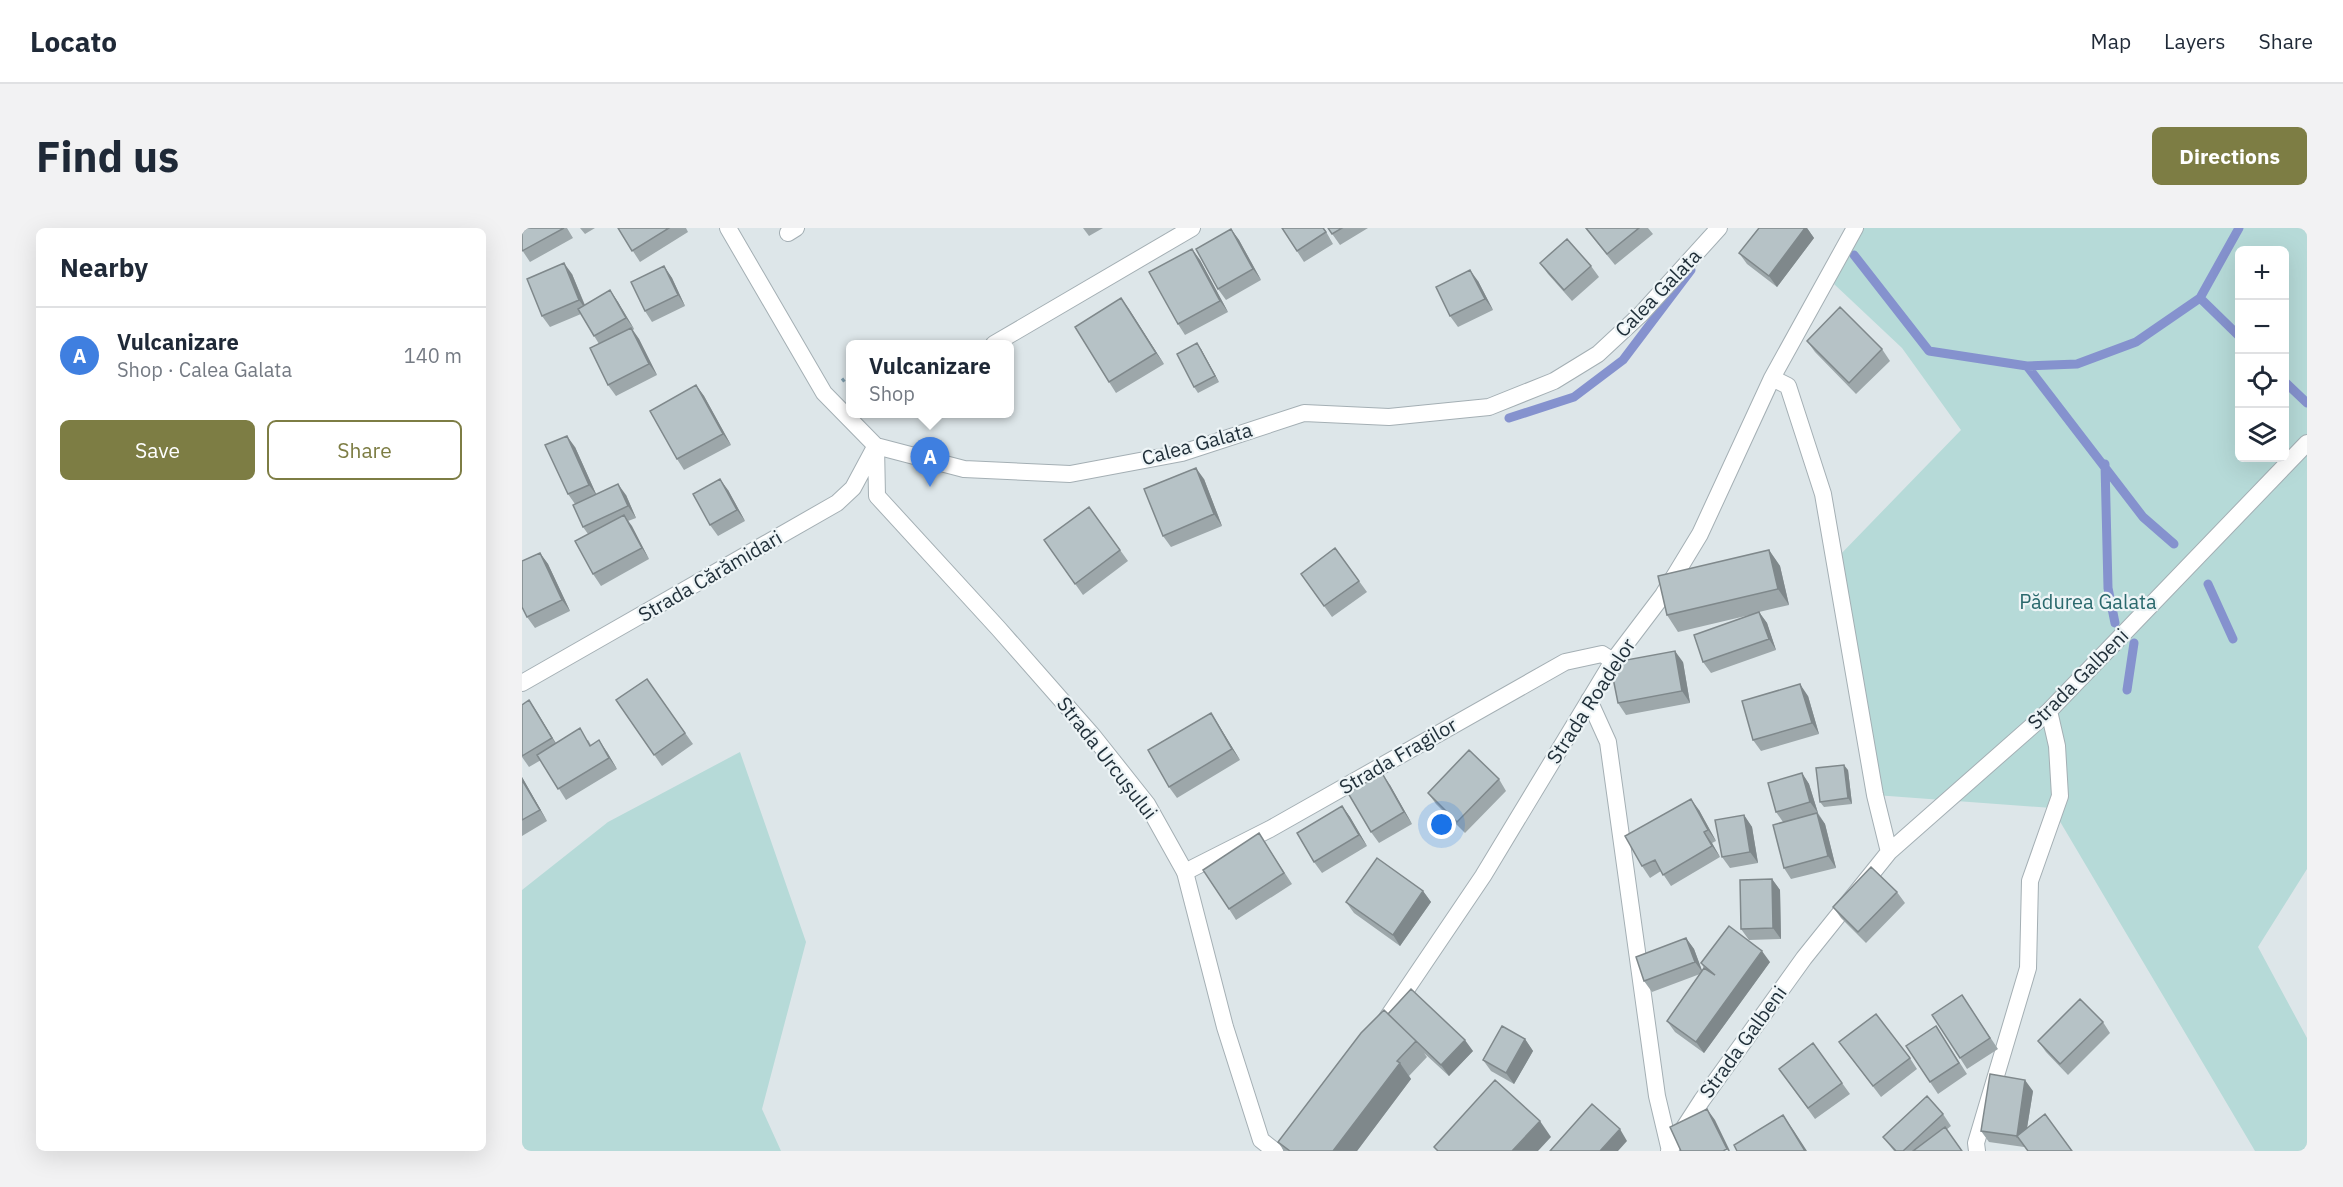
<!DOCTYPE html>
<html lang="en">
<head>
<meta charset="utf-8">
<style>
  :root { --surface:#fff; --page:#f2f2f3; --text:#1f2937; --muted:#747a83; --line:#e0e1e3; --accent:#7d7d44 }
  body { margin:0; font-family:"IBM Plex Sans",sans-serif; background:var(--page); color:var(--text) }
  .controls { position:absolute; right:18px; top:18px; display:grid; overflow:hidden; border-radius:9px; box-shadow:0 6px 24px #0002 }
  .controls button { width:54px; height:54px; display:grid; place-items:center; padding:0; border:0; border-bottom:2px solid var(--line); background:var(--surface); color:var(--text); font:30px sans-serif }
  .you { position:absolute; left:920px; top:597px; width:21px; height:21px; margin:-15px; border:4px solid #fff; border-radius:50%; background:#1a73e8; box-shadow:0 0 0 9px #1a73e833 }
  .badge { display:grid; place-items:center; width:39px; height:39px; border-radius:50%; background:var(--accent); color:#fff; font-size:20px; font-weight:700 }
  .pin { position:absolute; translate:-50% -50px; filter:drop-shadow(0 2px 3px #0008) }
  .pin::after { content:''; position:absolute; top:32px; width:21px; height:18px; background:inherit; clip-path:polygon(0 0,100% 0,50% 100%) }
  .popup { position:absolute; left:324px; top:112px; width:168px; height:78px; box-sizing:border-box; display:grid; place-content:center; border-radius:9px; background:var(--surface); filter:drop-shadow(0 2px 4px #0005); font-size:20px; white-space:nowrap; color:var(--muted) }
  .popup b { font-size:22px; color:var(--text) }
  .popup::after { content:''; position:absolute; left:50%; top:100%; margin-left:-12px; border:12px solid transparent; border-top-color:var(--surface) }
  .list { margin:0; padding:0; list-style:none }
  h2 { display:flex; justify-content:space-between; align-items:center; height:78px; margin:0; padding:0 24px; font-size:26px }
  h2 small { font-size:20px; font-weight:400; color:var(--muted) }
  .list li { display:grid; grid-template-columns:39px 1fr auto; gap:18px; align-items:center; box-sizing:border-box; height:96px; padding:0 24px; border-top:2px solid var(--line) }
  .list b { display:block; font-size:22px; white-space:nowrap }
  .list p { margin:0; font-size:20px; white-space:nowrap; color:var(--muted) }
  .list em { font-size:20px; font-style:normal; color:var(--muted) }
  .actions { display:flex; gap:12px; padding:18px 24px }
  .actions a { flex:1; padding:14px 0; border:2px solid var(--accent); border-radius:9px; text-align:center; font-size:21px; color:var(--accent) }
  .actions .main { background:var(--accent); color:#fff }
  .icon { flex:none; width:33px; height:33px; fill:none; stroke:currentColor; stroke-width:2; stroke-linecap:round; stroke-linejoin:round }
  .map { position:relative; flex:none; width:1785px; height:923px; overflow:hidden; border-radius:9px }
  header { display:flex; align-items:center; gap:36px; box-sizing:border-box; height:84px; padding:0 30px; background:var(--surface); border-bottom:2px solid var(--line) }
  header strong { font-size:28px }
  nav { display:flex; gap:33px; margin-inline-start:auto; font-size:21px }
  .intro { display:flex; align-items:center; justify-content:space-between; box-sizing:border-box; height:144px; padding:0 36px }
  h1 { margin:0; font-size:42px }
  .button { padding:15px 27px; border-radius:9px; background:var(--accent); color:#fff; font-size:21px; font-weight:700 }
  main { display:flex; gap:36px; padding:0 36px }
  aside { flex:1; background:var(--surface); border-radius:9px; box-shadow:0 6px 24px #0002 }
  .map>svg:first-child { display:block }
  .green { fill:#b6dad8; fill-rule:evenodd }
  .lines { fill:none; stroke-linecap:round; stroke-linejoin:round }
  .stream { stroke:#8592ce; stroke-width:9 }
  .service-casing { stroke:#a4afb4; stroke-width:18 }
  .minor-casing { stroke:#a4afb4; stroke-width:18 }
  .tertiary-casing { stroke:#a4afb4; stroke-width:18 }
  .path { stroke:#7e9cac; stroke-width:4; stroke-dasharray:3 4.5; stroke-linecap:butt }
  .service { stroke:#fff; stroke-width:16 }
  .minor { stroke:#fff; stroke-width:16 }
  .tertiary { stroke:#fff; stroke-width:16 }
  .wall { fill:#9da7aa }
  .shaded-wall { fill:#7f888b }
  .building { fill:#b6c2c6; stroke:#7f888b; stroke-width:1.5 }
  .labels { text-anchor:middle; stroke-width:4.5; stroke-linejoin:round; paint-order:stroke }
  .street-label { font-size:20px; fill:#1f2e38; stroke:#edf4f6 }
  .park-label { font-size:20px; fill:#2b696d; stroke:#edf4f6 }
</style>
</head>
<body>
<header>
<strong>Locato</strong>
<nav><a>Map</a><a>Layers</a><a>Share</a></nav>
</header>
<div class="intro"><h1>Find us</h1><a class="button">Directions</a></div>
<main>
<aside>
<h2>Nearby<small></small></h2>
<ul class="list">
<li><span class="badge" style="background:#3f7fe0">A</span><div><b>Vulcanizare</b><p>Shop · Calea Galata</p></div><em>140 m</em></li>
</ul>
<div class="actions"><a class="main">Save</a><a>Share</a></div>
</aside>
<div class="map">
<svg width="1785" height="923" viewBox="0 0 1785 923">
  <rect width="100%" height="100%" fill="#dde6e9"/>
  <path class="green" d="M1338,0H1785V641L1736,719L1785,810V923H1733L1530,580L1353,567L1316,329L1439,202L1380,120L1312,56ZM1718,22H1762V230H1718Z
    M218,524L284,714L240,881L259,923H0V662L86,594Z"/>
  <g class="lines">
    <path class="stream" d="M1717,0L1678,70L1718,109
      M1332,27L1407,123L1505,138L1621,289L1652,316
      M1505,138L1555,136L1614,114L1678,70
      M1762,153L1785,175
      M987,190L1052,169L1101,132L1169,42
      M1583,236L1586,360L1593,395
      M1686,356L1711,411
      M1605,462L1612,415"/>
    <g class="service-casing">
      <path id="service" d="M1250,150L1266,158L1301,266L1353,567L1367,624
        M1067,472L1086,514L1135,868L1148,923
        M663,644L748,601L1043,434L1080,426L1091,433
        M861,796L961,648L1091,433L1141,367L1178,306L1250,150L1333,0
        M1147,923L1180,872L1282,730L1367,624L1527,483L1785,215
        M1455,923L1454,915L1506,740L1508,653L1538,568L1535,518L1527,483"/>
    </g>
    <g class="minor-casing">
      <path id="minor" d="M266,5L274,0
        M472,116L670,0
        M354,218L355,268L476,400L571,508L625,576L663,644L703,799L739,912L753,923
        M0,455L315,275L331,260L353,219"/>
    </g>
    <g class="tertiary-casing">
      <path id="tertiary" d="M206,0L302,165L354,218L442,241L548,246L660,225L782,185L867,189L967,179L1032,153L1076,126L1119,86L1197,0"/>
    </g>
    <path class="path" d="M320,153L328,147"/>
    <use href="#service" class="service"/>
    <use href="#minor" class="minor"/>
    <use href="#tertiary" class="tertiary"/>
  </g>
  <path class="wall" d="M0,0H45L51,10L8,34L0,22Z
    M58,0H73L63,6Z
    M96,0H164L166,4L118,34Z
    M561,0H581L567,8Z
    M760,0H802L811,16L782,34Z
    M806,0H846L818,17Z
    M1063,0H1126L1131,6L1093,37Z
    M1237,0H1285L1292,10L1255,59L1225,36L1217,25Z
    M709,1L717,12L739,52L704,72L696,61Z
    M670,21L678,32L706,84L663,107L656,96Z
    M1018,35L1069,38L1077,49L1050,73L1026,46Z
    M142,38L150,50L163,78L130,94L123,83Z
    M50,46L63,77L88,62L96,74L112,101L111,102L117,111L135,147L94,168L86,157L77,116L59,86L28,99L20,88Z
    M956,53L971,82L936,99L928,88Z
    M599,70L642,136L594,165L587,154Z
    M1285,113L1360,121L1368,133L1334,166L1293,124Z
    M679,121L697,154L676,165L672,159Z
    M174,157L182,168L209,217L162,242L155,231Z
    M53,219L74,266L104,267L114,290L106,293L127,331L79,358L71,346L66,306L61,299L53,276L46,266Z
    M682,251L700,298L649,319L641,308Z
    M206,262L223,293L196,308L188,297Z
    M567,279L606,333L561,367L522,312Z
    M813,320L845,364L810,389L779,346Z
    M1247,322L1258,338L1267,377L1237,384L1245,395L1254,422L1189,445L1181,434L1232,386L1156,404L1145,387Z
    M18,325L26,336L48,383L13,400L5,389Z
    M1161,434L1168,475L1104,487L1096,475Z
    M125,451L171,516L140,538L94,472Z
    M1286,468L1297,506L1239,523L1231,512Z
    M7,472L34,515L66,512L69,517L85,524L95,541L44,572L19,532L7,539L0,529V477Z
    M689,485L718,532L655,570L647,559Z
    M1326,542L1330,576L1302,579L1298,574Z
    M1280,545L1287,556L1296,585L1303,596L1314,640L1269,651L1262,640L1261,594L1254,584Z
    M0,549L25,593L0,608Z
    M977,551L984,563L943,605L914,576L906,565Z
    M868,557L890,596L857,615L849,604Z
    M820,578L828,589L845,618L800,645L792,634Z
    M1177,582L1194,613L1190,615L1198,629L1149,658L1139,643L1128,650L1120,638Z
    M1222,587L1230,599L1236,635L1208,640L1200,629Z
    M744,616L770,656L714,692L707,681Z
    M1250,651L1258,662L1259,711L1227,712L1219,701Z
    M901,663L909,674L878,718L832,685L824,674Z
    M1375,664L1383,675L1344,715L1319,690L1311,679Z
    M1164,710L1172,721L1180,743L1182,740L1179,735L1248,734L1182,825L1153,804L1145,793L1178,746L1130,764L1122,753Z
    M1440,767L1476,821L1445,841L1438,830Z
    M866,786L951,823L927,848L902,825L905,829L887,848L889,851L835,923H762L756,914Z
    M1581,794L1588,805L1546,847L1524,824L1516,813Z
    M1414,798L1445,846L1416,866L1408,854Z
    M1003,811L1011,823L992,856L969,843L961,832Z
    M1317,814L1388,830L1395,841L1359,869Z
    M1291,815L1328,866L1293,891L1257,841Z
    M1511,863L1502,919L1467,914L1459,903Z
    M1421,886L1429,898L1424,902L1440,923H1372L1361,909Z"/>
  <path class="shaded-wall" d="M1283,0H1285L1292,10L1255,59L1247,48Z
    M709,1L717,12L739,52L731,41Z
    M670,21L678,32L706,84L698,73Z
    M42,35L50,46L65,83L57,72Z
    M142,38L150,50L163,78L156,67Z
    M948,42L956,53L971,82L963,71Z
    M88,62L96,74L112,101L104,90Z
    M599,70L607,81L642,136L634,125Z
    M109,100L117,111L135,147L127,136Z
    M675,115L679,121L697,154L693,148Z
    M174,157L182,168L209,217L201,206Z
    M45,208L53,219L75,268L67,257Z
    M674,240L682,251L700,298L692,286Z
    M198,251L206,262L223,293L215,282Z
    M96,256L104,267L114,290L106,278Z
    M102,287L110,298L127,331L120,320Z
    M1247,322L1258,338L1267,377L1256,361Z
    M18,325L26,336L48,383L40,372Z
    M1237,384L1245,395L1254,422L1247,411Z
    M1153,423L1161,434L1168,475L1160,463Z
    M1278,456L1286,468L1297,506L1290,495Z
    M7,472L15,484L37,521L30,510Z
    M689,485L696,496L718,532L710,521Z
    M77,512L85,524L95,541L87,530Z
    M1322,537L1326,542L1330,576L1326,570Z
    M860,545L868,557L890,596L882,584Z
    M1280,545L1287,556L1296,585L1288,574Z
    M0,549L25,593L18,582L0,552Z
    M1169,571L1177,582L1194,613L1186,602Z
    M820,578L828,589L845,618L837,607Z
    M1295,585L1303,596L1314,640L1306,628Z
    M1222,587L1230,599L1236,635L1228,624Z
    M1182,604L1190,615L1198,629L1190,618Z
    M1250,651L1258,662L1259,711L1251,700Z
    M901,663L909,674L878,718L871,707Z
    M1164,710L1172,721L1181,745L1173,734Z
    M1240,723L1248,734L1182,825L1174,814Z
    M1003,811L1011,823L992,856L984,845Z
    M943,812L951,823L927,848L919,837Z
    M878,835L889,851L835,923H811Z
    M1503,852L1511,863L1502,918L1495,908Z
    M1185,881L1193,892L1208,923H1206Z
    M1261,887L1272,903L1285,923H1283Z
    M1018,893L1029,909L1016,923H990Z
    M1098,901L1105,913L1096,923H1078Z"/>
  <path class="building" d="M0,0H42L0,23Z
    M96,0H147L110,23Z
    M760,0H801L804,4L775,23Z
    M806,0H820L810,6Z
    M1064,0H1117L1085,26Z
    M1237,0H1283L1247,48L1217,25Z
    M709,1L731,41L696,61L674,21Z
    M1045,11L1069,38L1042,62L1018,35Z
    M670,21L698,73L656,96L627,44Z
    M42,35L57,72L20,88L5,51Z
    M142,38L156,67L123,83L109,54Z
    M948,42L963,71L928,88L914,59Z
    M88,62L104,90L72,108L56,81Z
    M599,70L634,125L587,154L553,99Z
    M1318,79L1360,121L1327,155L1285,113Z
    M109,100L127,136L86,157L68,120Z
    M675,115L693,148L672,159L655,126Z
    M174,157L201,206L155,231L128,183Z
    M45,208L67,257L46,266L23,217Z
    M674,240L692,286L641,308L622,261Z
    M198,251L215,282L188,297L171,266Z
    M96,256L106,278L61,299L51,277Z
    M567,279L598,322L553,356L522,312Z
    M102,287L120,320L71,346L53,313Z
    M813,320L837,353L802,378L779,346Z
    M1247,322L1256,361L1145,387L1136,348Z
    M18,325L40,372L5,389L0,379V333Z
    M1237,384L1247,411L1181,434L1172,407Z
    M1153,423L1160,463L1096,475L1088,435Z
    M125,451L163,505L132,527L94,472Z
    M1278,456L1290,495L1231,512L1220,473Z
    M7,472L30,510L0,528V477Z
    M689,485L710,521L647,559L626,522Z
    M58,500L68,518L77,512L87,530L36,561L15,527Z
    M947,522L977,551L935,594L906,565Z
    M1322,537L1326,570L1298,574L1294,540Z
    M860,545L882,584L849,604L826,565Z
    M1280,545L1288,574L1254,584L1246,555Z
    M0,552L18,582L0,592Z
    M1169,571L1186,602L1182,604L1190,618L1141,647L1133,632L1120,638L1103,608Z
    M820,578L837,607L792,634L775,605Z
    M1295,585L1306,628L1262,640L1251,597Z
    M1222,587L1228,624L1200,629L1193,592Z
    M737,605L762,645L707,681L681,642Z
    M855,630L901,663L871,707L824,674Z
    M1349,639L1375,664L1336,704L1311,679Z
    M1250,651L1251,700L1219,701L1218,652Z
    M1207,698L1240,723L1174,814L1145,793L1182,740L1193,747L1179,735Z
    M1164,710L1173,734L1122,753L1114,729Z
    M889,761L943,812L919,837L866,786Z
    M1440,767L1468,810L1438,830L1410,787Z
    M1558,771L1581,794L1538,836L1516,813Z
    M862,782L894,813L875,833L878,835L811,923H768L756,914L839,805Z
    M1354,786L1388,830L1351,858L1317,814Z
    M980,798L1003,811L984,845L961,832Z
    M1414,798L1437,835L1408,854L1384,818Z
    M1291,815L1320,855L1286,880L1257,841Z
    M1468,846L1503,852L1495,908L1523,886L1550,923H1506L1495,908L1459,903Z
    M973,852L1018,893L990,923H916L912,919Z
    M1405,868L1421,886L1381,923H1374L1361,909Z
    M1070,876L1098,901L1078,923H1028Z
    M1185,881L1205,921L1201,923H1159L1148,899Z
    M1261,887L1283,923H1215L1212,917Z
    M1423,899L1440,923H1391Z"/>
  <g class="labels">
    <g class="street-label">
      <text transform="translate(1136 65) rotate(-46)" y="7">Calea Galata</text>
      <text transform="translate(675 216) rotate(-15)" y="7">Calea Galata</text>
      <text transform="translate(188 348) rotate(-30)" y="7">Strada Cărămidari</text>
      <text transform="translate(1556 451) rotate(-45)" y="7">Strada Galbeni</text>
      <text transform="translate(1069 473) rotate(-57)" y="7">Strada Roadelor</text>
      <text transform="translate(876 528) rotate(-30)" y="7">Strada Fragilor</text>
      <text transform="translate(585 530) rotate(52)" y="7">Strada Urcușului</text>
      <text transform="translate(1221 814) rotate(-54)" y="7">Strada Galbeni</text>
    </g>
    <g class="park-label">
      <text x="1566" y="381">Pădurea Galata</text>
    </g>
  </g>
</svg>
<div class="controls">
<button>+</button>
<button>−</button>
<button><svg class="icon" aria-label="locate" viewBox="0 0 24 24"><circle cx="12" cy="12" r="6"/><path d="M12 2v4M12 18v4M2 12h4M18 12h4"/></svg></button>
<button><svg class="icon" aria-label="layers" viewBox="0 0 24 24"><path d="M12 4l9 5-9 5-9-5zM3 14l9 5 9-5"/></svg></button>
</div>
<div class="you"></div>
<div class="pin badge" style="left:408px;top:259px;background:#3f7fe0">A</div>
<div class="popup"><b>Vulcanizare</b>Shop</div>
</div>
</main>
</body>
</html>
